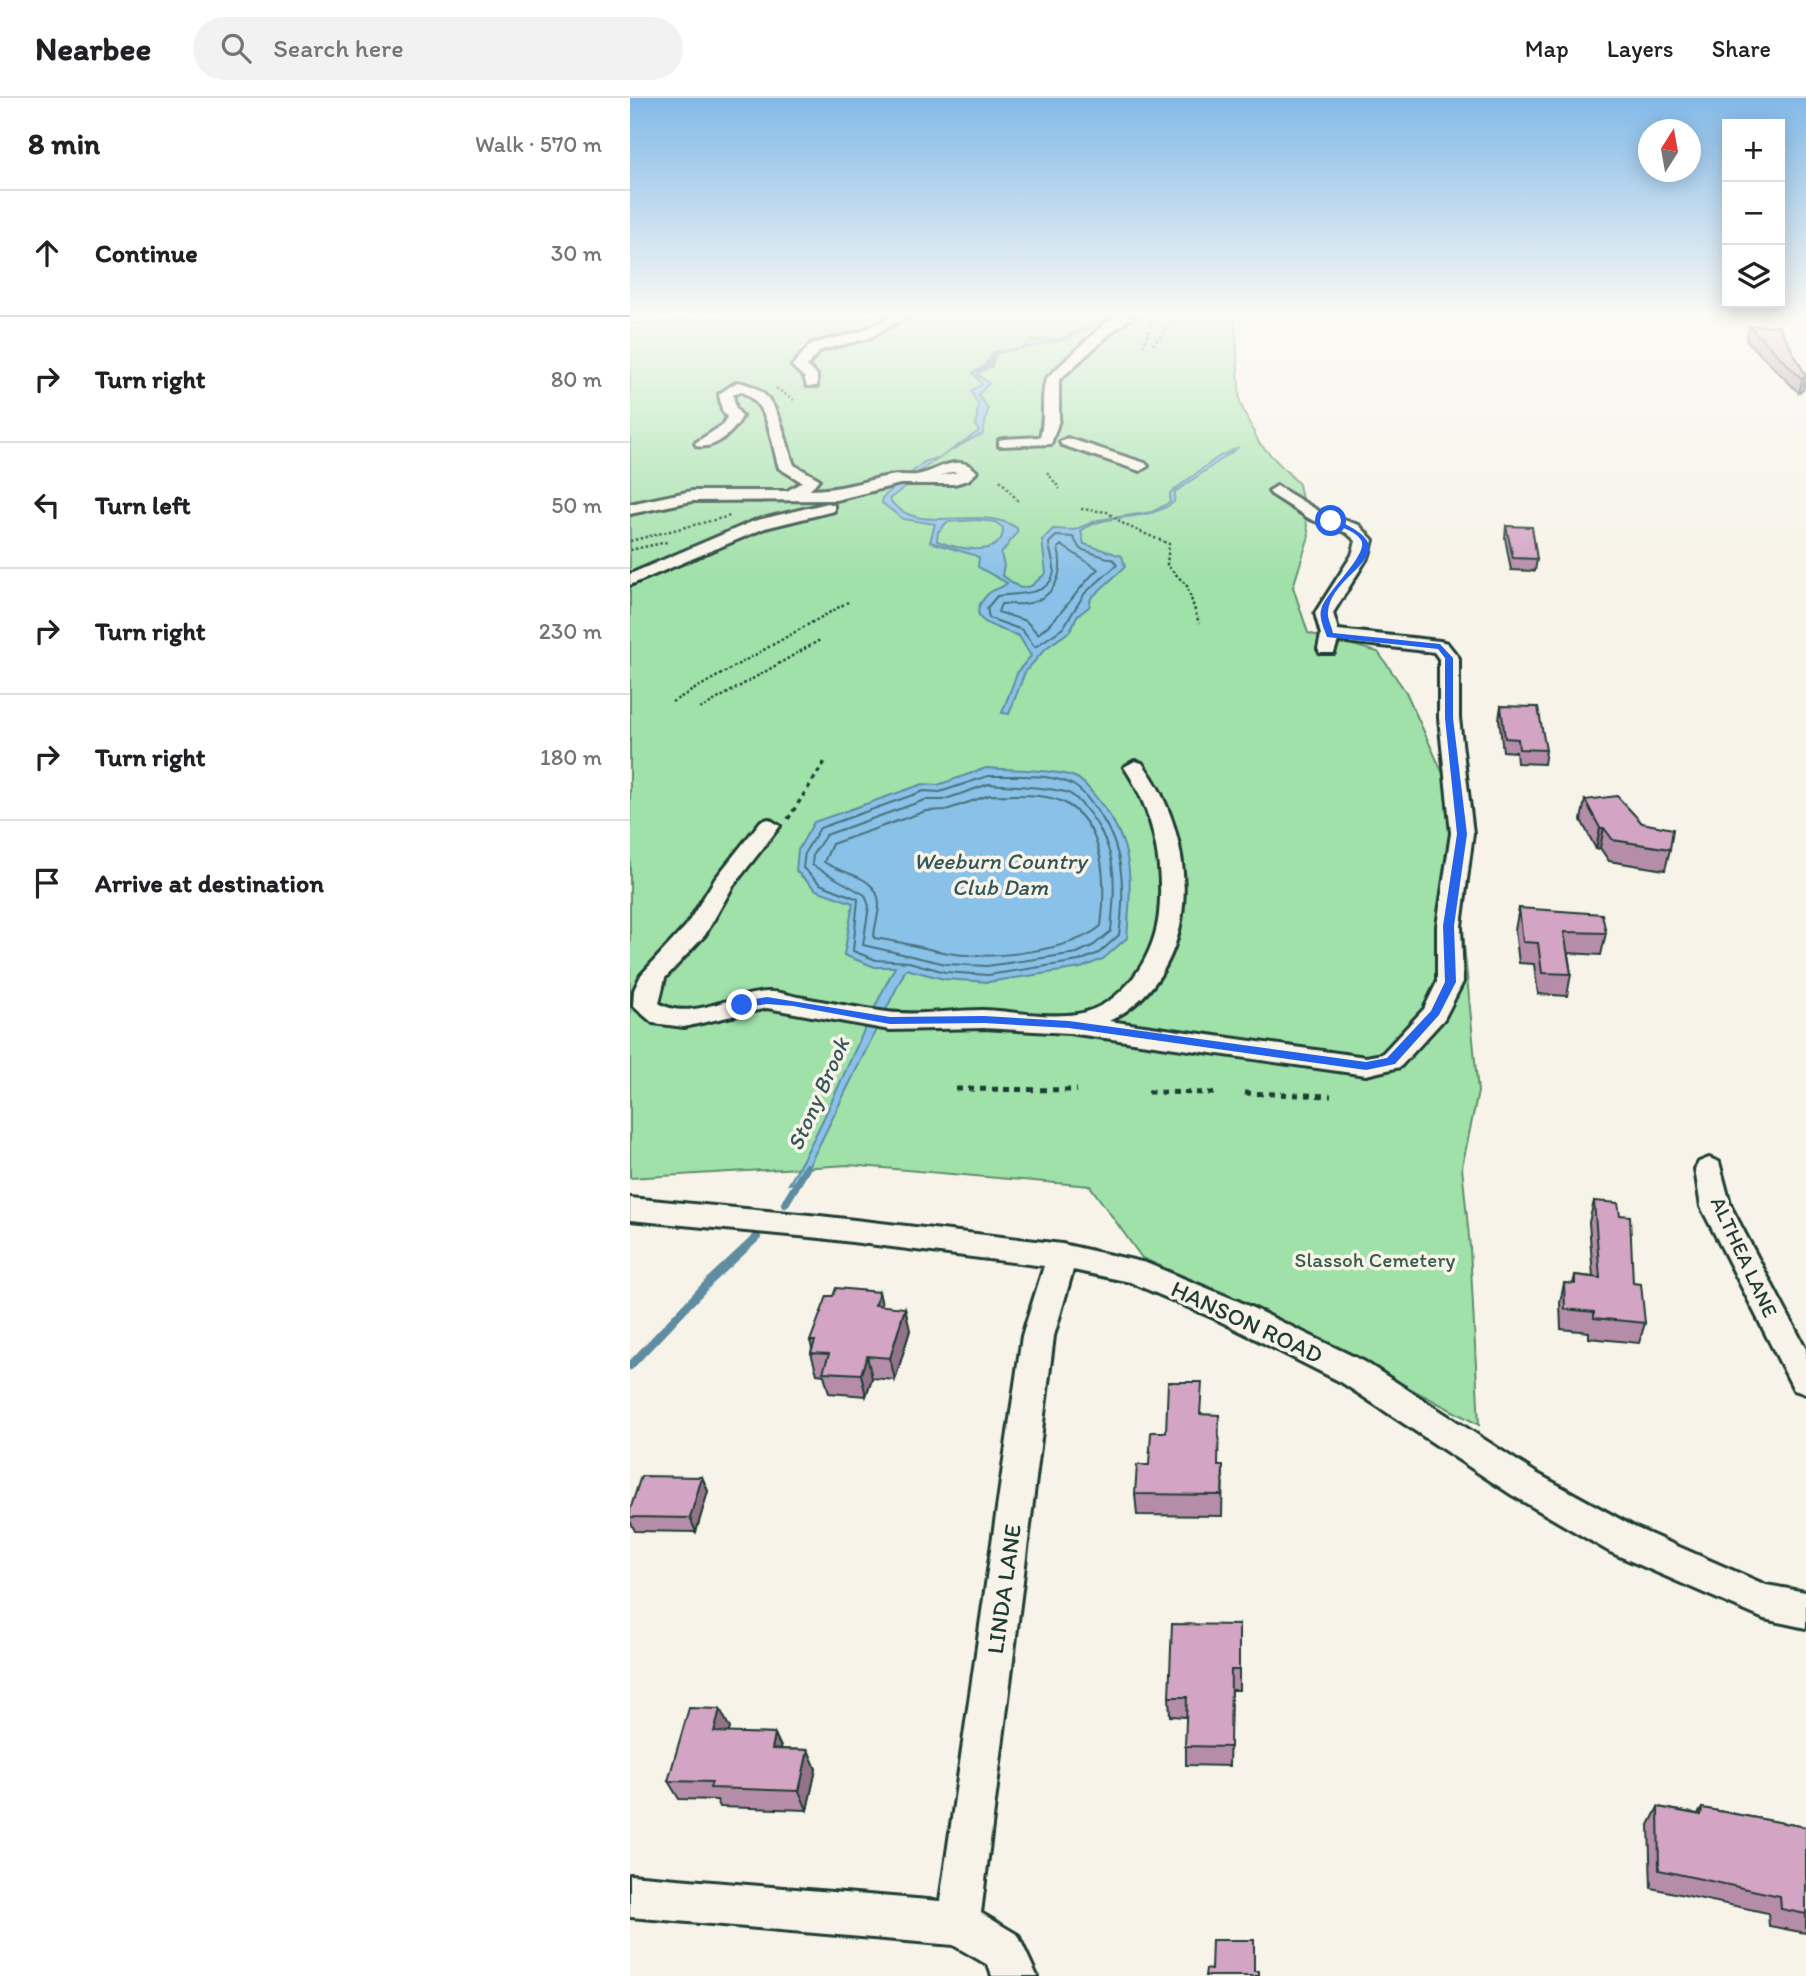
<!DOCTYPE html>
<html lang="en">
<head>
<meta charset="utf-8">
<style>
  :root { --surface:#fff; --page:#f2f2f2; --text:#202124; --muted:#757577; --line:#e0e0e0 }
  body { margin:0; font-family:Itim,sans-serif; background:var(--page); color:var(--text) }
  .controls { position:absolute; right:21px; top:21px; display:grid; overflow:hidden; border-radius:0px; box-shadow:0 4px 18px #0003 }
  .controls button { width:63px; height:63px; display:grid; place-items:center; padding:0; border:0; border-bottom:2px solid var(--line); background:var(--surface); color:var(--text); font:35px sans-serif }
  .compass { position:absolute; left:1008px; top:21px; width:63px; height:63px; border-radius:50%; background:var(--surface); box-shadow:0 4px 18px #0003; rotate:11deg }
  .stop { position:absolute; width:21px; height:21px; margin:-16px; border:5px solid #2563eb; border-radius:50%; background:#fff }
  .stop.end { background:#2563eb; border-color:#fff; box-shadow:0 2px 7px #0008 }
  .list { margin:0; padding:0; list-style:none }
  h2 { display:flex; justify-content:space-between; align-items:center; height:91px; margin:0; padding:0 28px; font-size:30px }
  h2 small { font-size:23px; font-weight:400; color:var(--muted) }
  .list li { display:grid; grid-template-columns:46px 1fr auto; gap:21px; align-items:center; box-sizing:border-box; height:126px; padding:0 28px; border-top:2px solid var(--line) }
  .list b { display:block; font-size:26px; white-space:nowrap }
  .list em { font-size:23px; font-style:normal; color:var(--muted) }
  .icon { flex:none; width:38px; height:38px; fill:none; stroke:currentColor; stroke-width:2; stroke-linecap:round; stroke-linejoin:round }
  .map { position:relative; flex:none; width:1176px; height:1878px; overflow:hidden }
  header { display:flex; align-items:center; gap:42px; box-sizing:border-box; height:98px; padding:0 35px; background:var(--surface); border-bottom:2px solid var(--line) }
  header strong { font-size:33px }
  nav { display:flex; gap:38px; margin-inline-start:auto; font-size:24px }
  .search { width:490px; height:63px; background:var(--page); display:flex; align-items:center; gap:18px; box-sizing:border-box; padding:0 24px; border-radius:38px; color:var(--muted); font-size:26px }
  main { display:flex }
  aside { flex:1; background:var(--surface) }
  .map>svg:first-child { display:block }
  .green { fill:#a0e0a9; stroke:#608e6e; stroke-width:2 }
  .water { fill:#8ac1e8; stroke:#5f8ca0; stroke-width:2; fill-rule:evenodd }
  .lines { fill:none; stroke-linecap:round; stroke-linejoin:round }
  .shore { stroke:#4a727c; stroke-width:2 }
  .stream-far1 { stroke:#5f8ca0; stroke-width:3.5 }
  .stream { stroke:#5f8ca0; stroke-width:8 }
  .minor-casing { stroke:#1f3d34; stroke-width:6 }
  .path-far2 { stroke:#1f3d34; stroke-width:2.5; stroke-dasharray:2.5 2.5; stroke-linecap:butt }
  .path-far1 { stroke:#1f3d34; stroke-width:3.5; stroke-dasharray:4.5 4.5; stroke-linecap:butt }
  .path { stroke:#1f3d34; stroke-width:5; stroke-dasharray:6 6; stroke-linecap:butt }
  .minor { fill:#f7f3e8; fill-rule:evenodd }
  .wall { fill:#b68da9; stroke:#1f3d34; stroke-width:2 }
  .shaded-wall { fill:#947389; stroke:#1f3d34; stroke-width:2 }
  .building { fill:#d4a4c4; stroke:#1f3d34; stroke-width:2 }
  .route { fill:#2563eb }
  .labels { text-anchor:middle; stroke-width:7; stroke-linejoin:round; paint-order:stroke }
  .street-label { font-size:21px; fill:#1f3d34; stroke:#f7f3e8 }
  .park-label { font-size:21px; fill:#395e4b; stroke:#f7f3e8 }
  .water-label { font-size:23px; font-style:italic; fill:#345758; stroke:#f7f3e8 }
  .near-street-label { font-size:24px; fill:#1f3d34; stroke:#f7f3e8 }
</style>
</head>
<body>
<header>
<strong>Nearbee</strong>
<div class="search"><svg class="icon" aria-label="search" viewBox="0 0 24 24"><circle cx="10" cy="10" r="6"/><path d="M15 15l6 6"/></svg>Search here</div>
<nav><a>Map</a><a>Layers</a><a>Share</a></nav>
</header>
<main>
<aside>
<h2>8 min<small>Walk · 570 m</small></h2>
<ul class="list">
<li><svg class="icon" aria-label="ahead" viewBox="0 0 24 24"><path d="M12 20V5M6 11l6-6 6 6"/></svg><div><b>Continue</b></div><em>30 m</em></li>
<li><svg class="icon" aria-label="right" viewBox="0 0 24 24"><path d="M7 20v-9h11M14 6l5 5-5 5"/></svg><div><b>Turn right</b></div><em>80 m</em></li>
<li><svg class="icon" aria-label="left" viewBox="0 0 24 24"><path d="M17 20v-9H6M10 6l-5 5 5 5"/></svg><div><b>Turn left</b></div><em>50 m</em></li>
<li><svg class="icon" aria-label="right" viewBox="0 0 24 24"><path d="M7 20v-9h11M14 6l5 5-5 5"/></svg><div><b>Turn right</b></div><em>230 m</em></li>
<li><svg class="icon" aria-label="right" viewBox="0 0 24 24"><path d="M7 20v-9h11M14 6l5 5-5 5"/></svg><div><b>Turn right</b></div><em>180 m</em></li>
<li><svg class="icon" aria-label="arrive" viewBox="0 0 24 24"><path d="M6 21V4h12l-3 4 3 4H6"/></svg><div><b>Arrive at destination</b></div></li>
</ul>
</aside>
<div class="map">
<svg width="1176" height="1878" viewBox="0 0 1176 1878">
  <rect width="100%" height="100%" fill="#f7f3e8"/>
  <filter id="ink" filterUnits="userSpaceOnUse"><feTurbulence type="fractalNoise" baseFrequency=".0143" numOctaves="2"/><feDisplacementMap in="SourceGraphic" scale="14" xChannelSelector="R" yChannelSelector="G"/><feConvolveMatrix kernelMatrix="1 2 1 2 8 2 1 2 1" color-interpolation-filters="sRGB"/></filter>
  <g filter="url(#ink)">
    <path class="green" d="M99,218H605L610,305L629,345L669,386L679,438L663,489L678,535L748,554L776,594L824,700L829,794L848,994L832,1069L840,1149L849,1327L638,1215L512,1160L460,1088L219,1067L0,1080V226Z"/>
    <path class="water" d="M482,218H489L432,242L368,255L348,277L359,285L348,297L358,310L353,336C338,342 298,365 286,377L287,380L259,401C288,441 348,404 387,430V434L371,456L374,467L372,477L390,490L401,488L416,475L412,442L423,431L444,432L468,422L522,414L540,404V395L588,359L609,349L545,394L544,404C517,425 478,413 451,433L454,446L492,458L495,469L461,500L459,509L447,518L440,533L416,550L395,574L379,616L372,615L388,573L401,558L389,538C372,530 329,525 358,496C364,490 372,491 377,485L348,469L349,460L344,457L300,444L305,426L273,421L252,405V400L294,364L311,359L349,333L346,329L348,306L341,293L352,286L343,275L354,268L364,254L392,250L402,243L430,241ZM347,422L365,424L373,430C374,462 325,450 307,443L308,434L317,424Z
      M356,670C377,672 429,671 447,680C455,684 464,697 469,703C506,748 501,785 497,840L473,861L451,870L358,884L314,881L276,871L172,1082L159,1086C200,1017 227,940 265,869H245L214,857L223,805L186,792L166,773L168,752L184,724L293,686L308,687Z"/>
    <g class="lines">
      <path class="shore" d="M426,438L443,439L450,451L484,462L487,467L455,495L433,530L405,549L392,532L359,520L357,510L367,498C386,495 421,499 424,473C425,464 419,454 419,445Z
        M431,447L468,471C446,492 432,518 408,536L396,523L368,514L371,506C379,505 387,507 394,506C424,502 435,477 428,450Z
        M358,678C384,679 419,674 443,687C450,691 457,699 462,706C494,744 496,789 489,837L469,855L449,863L358,877L315,874L279,864L246,862L223,853L228,801L190,786L173,770L175,754L190,730L294,693L310,694Z
        M359,686C375,688 428,689 440,696C447,699 454,709 459,715C489,754 485,786 481,833L464,847L447,855L357,868L316,866L233,847L239,808L235,797L182,767L183,756L196,737L295,702H313Z
        M360,697C382,698 415,694 435,705C477,729 476,787 471,828C440,854 358,862 319,855C294,851 270,843 244,840C244,828 249,818 249,806C248,777 213,777 194,764L202,746L296,713L316,712Z"/>
      <path class="stream-far1" d="M348,274L361,268L364,257"/>
      <path class="stream" d="M155,1106L177,1069
        M0,1268L80,1183L127,1139"/>
      <g class="minor-casing">
        <path id="minor" d="M263,218H278L239,240L191,252L177,268L187,277V288H177L174,279L162,268L181,246L229,234Z
          M489,218H504L484,232L429,282V322L421,346L369,348V342L374,341L410,339C416,319 410,300 416,281L474,226Z
          M107,284C150,290 152,335 164,367L189,381L180,392C209,392 232,383 260,378C269,376 278,378 287,377C307,374 328,353 347,374L338,382L324,386H270L206,402L62,403L0,416V406L62,393H157L172,384L149,370C140,342 141,308 111,293L103,297L106,311L112,318C105,333 85,352 67,348L65,345L93,327L97,319L92,312L89,296ZM321,374H328L310,378Z
          M437,340L515,365L518,368L510,373L432,347L430,344Z
          M647,388L692,415L729,427L743,442L739,457L703,515L708,532L810,543L817,545L829,560V620L843,735L831,828L833,884L814,921L770,969L736,977L439,935L354,930L260,932L137,910L54,929L23,925L3,908L4,892L11,877L56,828L85,781L131,723L139,721L150,728L103,788L75,837L35,880L29,905C59,925 104,895 137,894C147,893 158,897 168,899C198,904 227,910 257,914C288,918 321,912 352,912C380,913 409,919 437,917C488,915 524,863 529,816C534,766 523,711 494,669L505,663L512,665C570,741 575,875 479,923L736,959L752,956L794,911L807,884V828L821,735L809,620V561L804,554L708,543L704,555H690L688,551L691,537L685,515L722,457L726,443L717,435L680,421L641,396L639,393Z
          M198,405L204,407V413L135,430L0,487V476L124,423Z
          M1079,1060L1089,1064L1101,1109L1176,1251V1296L1164,1292L1071,1109L1065,1071L1069,1064Z
          M0,1100L190,1118L432,1146L516,1165L608,1203L735,1264L906,1375L1006,1430L1136,1487L1176,1494V1530L1134,1521L980,1454L882,1397L711,1284L586,1221L500,1184L443,1172L424,1238L351,1815L388,1837L407,1878H362L358,1867L323,1847L0,1819V1777L310,1803L392,1238L414,1168L190,1140L0,1122Z"/>
      </g>
      <path class="path-far2" d="M523,247L546,218
        M513,248L525,218
        M146,290L164,302
        M417,374L430,391
        M370,382L389,404
        M451,411L477,414L495,427L539,446L537,467L557,488L569,525
        M0,443L100,418
        M0,452L37,444
        M42,604L218,504
        M70,611L190,542"/>
      <path class="path-far1" d="M158,721L196,662"/>
      <path class="path" d="M326,991L447,992
        M518,994L584,995
        M615,995L701,998"/>
      <use href="#minor" class="minor"/>
    </g>
    <path class="wall" d="M1119,228L1176,278L1173,292L1169,295L1116,242Z
      M876,428L907,461L905,473L881,472L875,440Z
      M871,608L916,652L914,666L887,665L886,654L873,653L869,621Z
      M955,702L1012,725L1040,751L1035,772L979,763L970,750L966,751L951,722Z
      M889,810L976,835L971,857L938,855L941,876L937,898L908,896L904,866L889,865L885,832Z
      M964,1103L990,1117L1003,1185L1015,1225L1009,1245L959,1240V1234L931,1231L930,1205L934,1185L943,1186L945,1177L963,1179L959,1124Z
      M249,1194L252,1208L280,1232L265,1282L242,1280L236,1298L199,1295L194,1277L187,1276L181,1255L182,1250L180,1243Z
      M571,1316L588,1368H593L592,1418L507,1417L505,1396L536,1334Z
      M72,1379L78,1393L66,1434L5,1433L0,1423V1412Z
      M609,1527V1592H601L599,1668L556,1667V1619L540,1618L539,1599Z
      M100,1630L98,1635L145,1636L152,1651L178,1652L186,1671L177,1712L90,1709L87,1702L49,1701L38,1683Z
      M1028,1709L1068,1716L1072,1710L1176,1729V1835L1139,1828L1138,1815L1021,1790L1019,1727Z"/>
    <path class="shaded-wall" d="M1176,278L1173,292L1169,295L1172,281Z
      M970,730H974L970,750L966,751Z
      M249,1194L254,1216L245,1207Z
      M275,1210L280,1232L265,1282L260,1260Z
      M237,1258L242,1280L236,1298L231,1276Z
      M72,1379L78,1393L66,1434L60,1420Z
      M90,1611L100,1630L93,1653L84,1634Z
      M145,1636L153,1656L142,1651Z
      M178,1652L186,1671L177,1712L169,1693Z"/>
    <path class="building" d="M1119,228H1149L1176,278L1172,281Z
      M876,428L902,429L907,461L883,460Z
      M871,608L908,609L916,652L889,651L888,641L875,640Z
      M987,698L1012,725L1043,731L1040,751L983,742L974,730H970L955,702Z
      M889,810L972,816L976,835L934,834L941,876L912,875L908,845L893,844Z
      M964,1103L988,1105L990,1117L1000,1118L1003,1185L1011,1186L1015,1225L964,1220V1214L935,1211L934,1185L945,1186V1177L970,1180Z
      M206,1190L249,1194L245,1207L275,1210L260,1260L237,1258L231,1276L193,1274L199,1256L181,1255L185,1243H180L197,1198H203Z
      M538,1284H572L570,1316L589,1317L588,1368H593L592,1397L505,1396L507,1367H519L521,1334H536Z
      M11,1378L72,1379L60,1420L0,1419V1412Z
      M542,1526L609,1527V1572H601L600,1649L555,1648L557,1599H539Z
      M59,1610L90,1611L84,1634L145,1636L142,1651L178,1652L169,1693L80,1690L82,1684L38,1683Z
      M1028,1709L1071,1717L1072,1710L1176,1729V1816L1151,1811L1150,1798L1029,1772Z
      M582,1842H624V1873H629V1878H575L576,1871L581,1872Z"/>
  </g>
  <linearGradient id="sky" x2="0" y2="1"><stop stop-color="#82b9e8"/><stop offset="0.45" stop-color="#fbfaf5"/><stop offset="1" stop-color="#fbfaf5" stop-opacity="0"/></linearGradient>
  <rect width="1176" height="481" fill="url(#sky)"/>
  <path class="route" d="M704,421C785,455 701,472 698,514C697,520 702,529 703,535L810,546L823,560V620L837,736L824,828L826,884L809,917L765,966L736,972L439,930L354,925L260,926L163,908L137,906L108,910V904L137,899L260,919L354,918L439,923L736,964L757,960L801,913L815,884L813,828L827,736L815,620V560L808,551L697,539C694,531 689,520 691,512C694,495 740,456 731,442C724,431 707,429 698,423Z"/>
  <g class="labels">
    <g class="street-label">
      <text transform="translate(1114 1159) rotate(65)" y="7">ALTHEA LANE</text>
    </g>
    <g class="park-label">
      <text x="745" y="1169">Slassoh Cemetery</text>
    </g>
    <g class="water-label">
      <text x="370" y="771">Weeburn Country<tspan x="370" dy="26">Club Dam</tspan></text>
      <text transform="translate(188 996) rotate(-66)" y="8">Stony Brook</text>
    </g>
    <g class="near-street-label">
      <text transform="translate(617 1224) rotate(25)" y="8">HANSON ROAD</text>
      <text transform="translate(374 1491) rotate(-82)" y="8">LINDA LANE</text>
    </g>
  </g>
</svg>
<div class="controls">
<button>+</button>
<button>−</button>
<button><svg class="icon" aria-label="layers" viewBox="0 0 24 24"><path d="M12 4l9 5-9 5-9-5zM3 14l9 5 9-5"/></svg></button>
</div>
<svg class="compass" viewBox="-18 -18 36 36"><path d="M0-13l5 13h-10z" fill="#e53935"/><path d="M0 13l5-13h-10z" fill="#757577"/></svg>
<div class="stop" style="left:701px;top:423px"></div>
<div class="stop end" style="left:112px;top:907px"></div>
</div>
</main>
</body>
</html>
